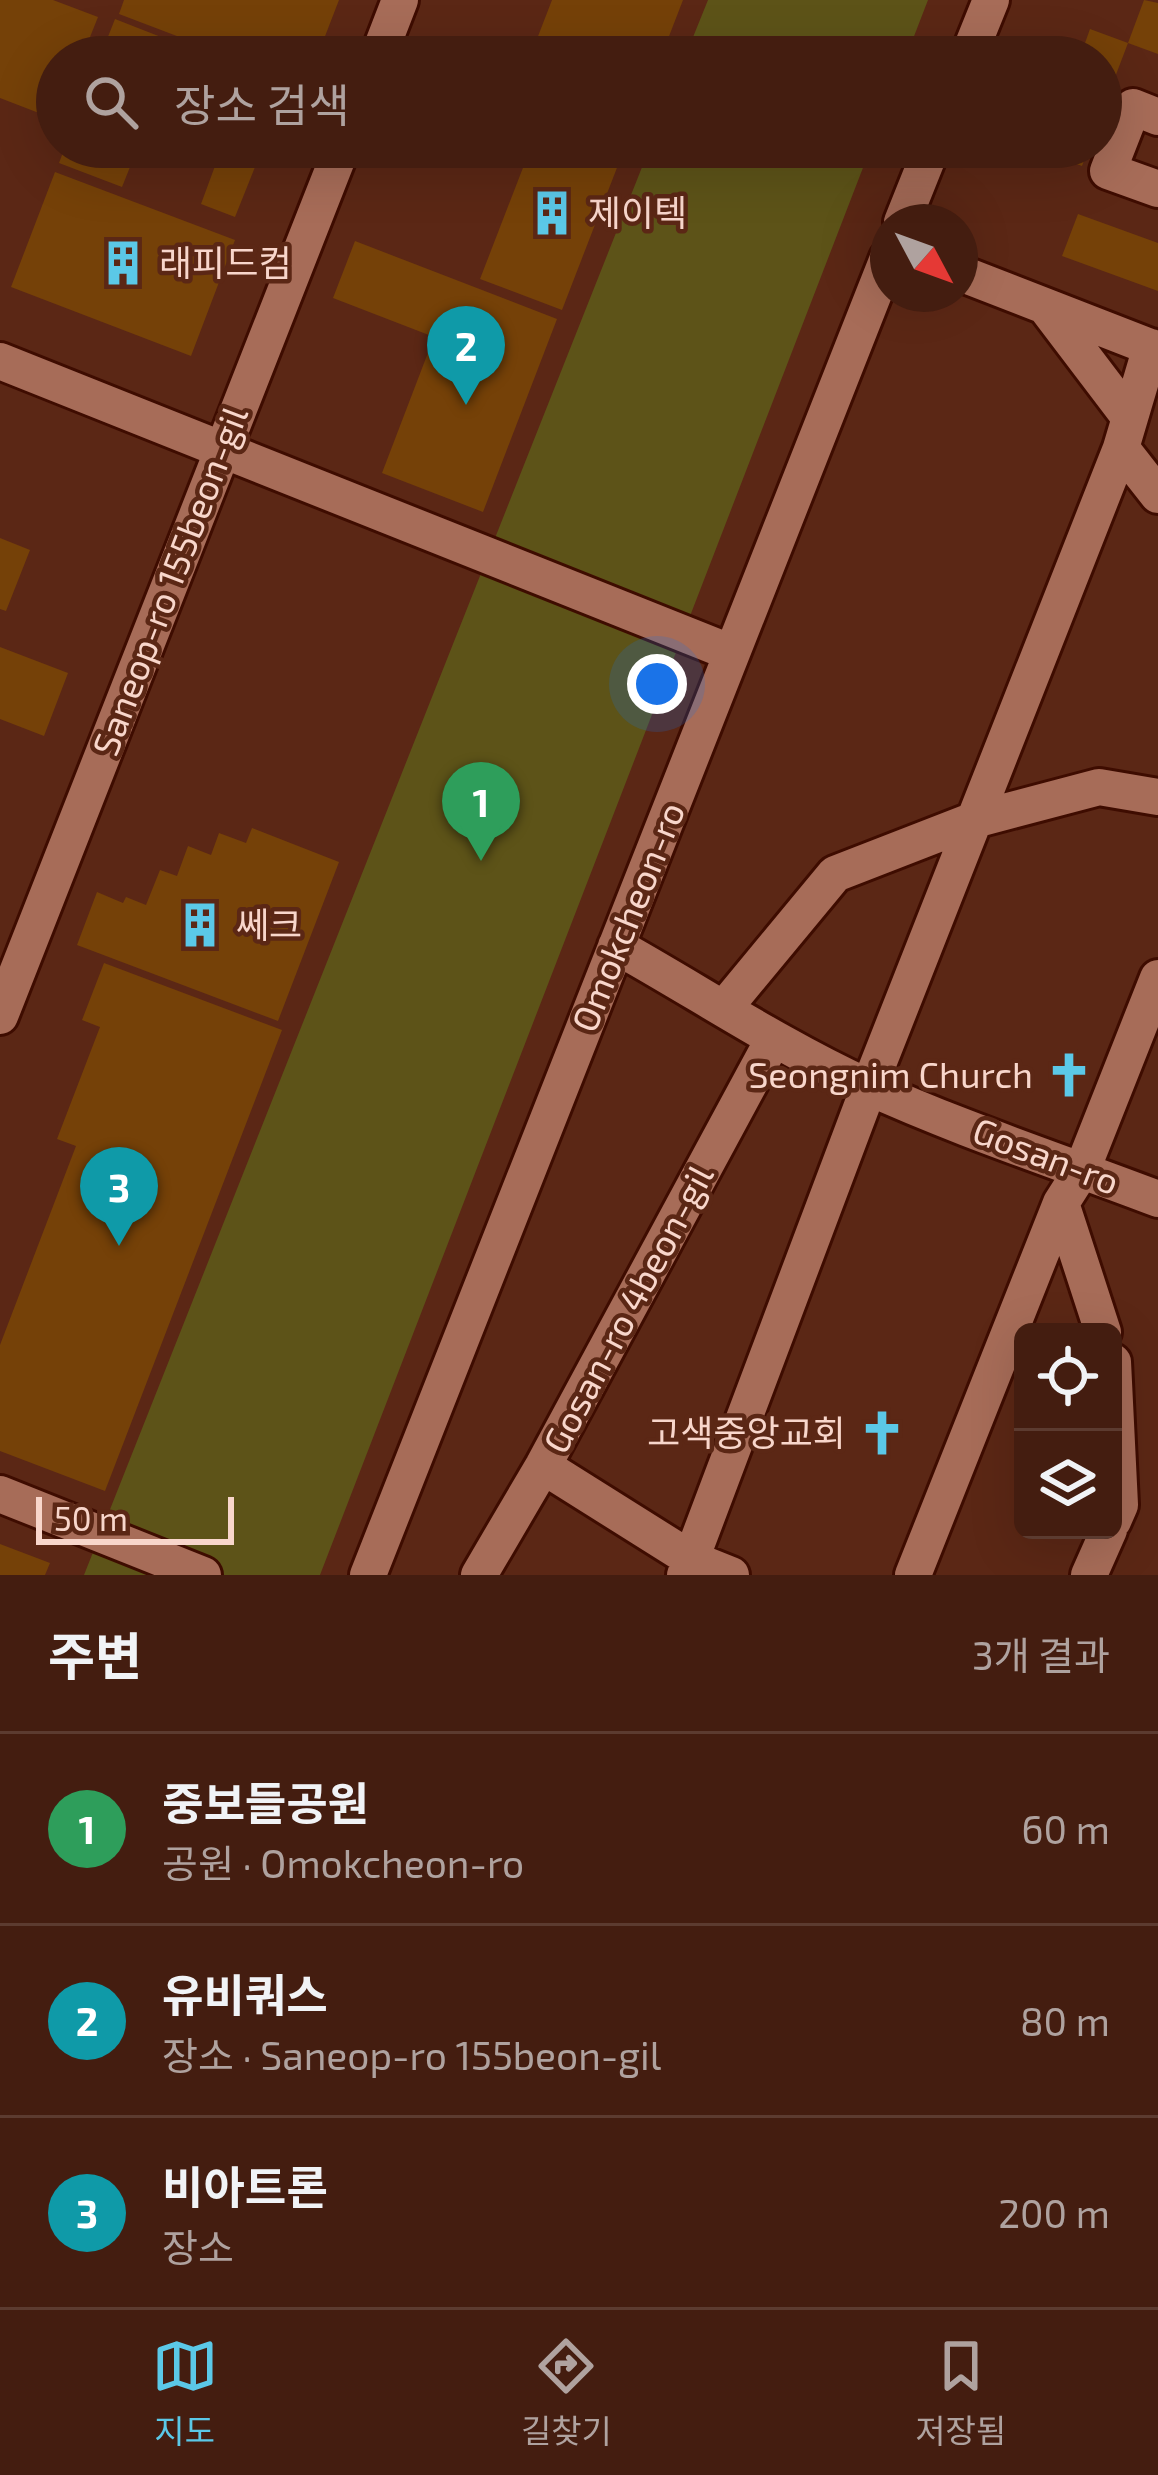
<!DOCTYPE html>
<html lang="ko">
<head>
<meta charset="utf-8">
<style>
  :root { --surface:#441d10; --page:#4b2619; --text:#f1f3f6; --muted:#afa29f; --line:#5c3b30; --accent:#5bc8e7 }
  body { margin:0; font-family:"Exo 2","Noto Sans KR",sans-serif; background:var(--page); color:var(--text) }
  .controls { position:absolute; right:36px; bottom:36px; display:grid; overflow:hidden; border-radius:18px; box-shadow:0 12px 48px #0002 }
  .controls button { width:108px; height:108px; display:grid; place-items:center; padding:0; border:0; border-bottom:3px solid var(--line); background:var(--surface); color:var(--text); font:60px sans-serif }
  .compass { position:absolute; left:870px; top:204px; width:108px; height:108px; border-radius:50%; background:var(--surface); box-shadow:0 12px 48px #0002; rotate:131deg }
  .scale { position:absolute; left:36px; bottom:30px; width:198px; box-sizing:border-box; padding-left:12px; border:6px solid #f8d6cb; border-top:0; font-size:33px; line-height:42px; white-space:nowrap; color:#f8d6cb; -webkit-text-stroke:9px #5b2715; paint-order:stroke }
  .you { position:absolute; left:657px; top:684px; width:42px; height:42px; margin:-30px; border:9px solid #fff; border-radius:50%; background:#1a73e8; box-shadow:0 0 0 18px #1a73e833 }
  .badge { display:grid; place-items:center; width:78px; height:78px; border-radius:50%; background:var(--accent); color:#fff; font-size:39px; font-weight:700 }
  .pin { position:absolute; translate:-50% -99px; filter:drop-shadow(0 3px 6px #0008) }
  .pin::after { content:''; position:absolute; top:63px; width:42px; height:36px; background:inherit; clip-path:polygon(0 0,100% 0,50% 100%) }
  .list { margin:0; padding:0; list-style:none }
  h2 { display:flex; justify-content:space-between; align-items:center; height:156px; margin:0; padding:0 48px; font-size:51px }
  h2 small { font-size:39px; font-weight:400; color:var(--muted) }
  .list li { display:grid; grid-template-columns:78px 1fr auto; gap:36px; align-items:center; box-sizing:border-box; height:192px; padding:0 48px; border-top:3px solid var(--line) }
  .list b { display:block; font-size:45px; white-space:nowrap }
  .list p { margin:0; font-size:39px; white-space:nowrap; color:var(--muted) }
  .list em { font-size:39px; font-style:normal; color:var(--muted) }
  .icon { flex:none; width:66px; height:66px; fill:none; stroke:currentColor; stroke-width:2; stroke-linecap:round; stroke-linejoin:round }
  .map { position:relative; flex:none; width:1158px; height:1575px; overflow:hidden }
  .search { position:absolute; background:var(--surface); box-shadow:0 12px 48px #0002; left:36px; right:36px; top:36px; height:132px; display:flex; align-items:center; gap:30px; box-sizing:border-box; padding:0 42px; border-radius:66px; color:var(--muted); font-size:45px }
  .sheet { height:732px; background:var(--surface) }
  nav { display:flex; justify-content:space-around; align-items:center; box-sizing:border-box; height:168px; border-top:3px solid var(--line); background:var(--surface); font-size:33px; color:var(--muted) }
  nav a { display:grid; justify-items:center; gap:6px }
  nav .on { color:var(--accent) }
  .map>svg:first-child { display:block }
  .green { fill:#5d5318 }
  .building { fill:#754108 }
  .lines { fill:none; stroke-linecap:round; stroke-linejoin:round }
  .minor-casing { stroke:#3e0c00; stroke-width:42 }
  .minor { stroke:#a76c58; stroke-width:36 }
  .labels { text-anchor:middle; stroke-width:9; stroke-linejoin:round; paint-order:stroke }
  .poi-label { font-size:36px; fill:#f8d6cb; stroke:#5b2715; text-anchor:start }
  .street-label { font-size:36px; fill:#f8d6cb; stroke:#5b2715 }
</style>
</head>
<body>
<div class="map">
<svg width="1158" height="1575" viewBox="0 0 1158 1575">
  <rect width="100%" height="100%" fill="#5b2715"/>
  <path class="green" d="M708,0H928L906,57H685Z
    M650,147H871L320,1575H84Z"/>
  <path class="building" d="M0,0H53L98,17L82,57H57V120L0,98Z
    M124,0H339L317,57H232L119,14Z
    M552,0H683L661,57H530Z
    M1144,0L1158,3V54L1128,43Z
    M115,19L212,57H100Z
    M1090,29L1128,43L1101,114V57H1080Z
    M65,147H138L122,187L59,163Z
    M222,147H263L235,217L201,204Z
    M531,147H625L562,310L480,279Z
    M1046,147H1089L1082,166L1044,152Z
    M55,172L235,240L191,356L11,287Z
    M1078,214L1158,243V291L1062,256Z
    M355,241L557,319L483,512L382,473L434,337L333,298Z
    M0,538L30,550L6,611L0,609Z
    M0,647L68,673L44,736L0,719Z
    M252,828L339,862L278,1021L77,945L97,892L123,903L126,897L146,905L160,870L177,876L188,846L211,855L219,833L246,843Z
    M104,963L282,1030L105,1491L0,1451V1345L76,1146L57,1139L100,1027L82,1020Z
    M0,1544L50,1563L45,1575H0Z"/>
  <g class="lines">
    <g class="minor-casing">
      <path id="minor" d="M378,57L400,0
        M968,57L991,0
        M1158,117L1133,107L1108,171L1158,189
        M902,222L932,147
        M960,273L1158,350
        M1045,306L1130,418
        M1151,347L1121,448L1158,495
        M0,361L732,653
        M616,946C700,993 779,1046 866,1086C960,1129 1061,1162 1158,1199
        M725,1007L835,874L974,820L1099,787L1158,797
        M0,1016L342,147
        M1061,1203L1103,1332
        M1113,1362L1120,1505L1113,1521
        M543,1466L691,1559L731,1575
        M0,1494L203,1575
        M368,1575L888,258
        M479,1575L543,1466L773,1040
        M685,1575L869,1087L1121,448
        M913,1575L1061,1203L1082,1170L1158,978
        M1089,1575L1109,1530"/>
    </g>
    <use href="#minor" class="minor"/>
  </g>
  <defs>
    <g id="building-bare" transform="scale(3.6)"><path d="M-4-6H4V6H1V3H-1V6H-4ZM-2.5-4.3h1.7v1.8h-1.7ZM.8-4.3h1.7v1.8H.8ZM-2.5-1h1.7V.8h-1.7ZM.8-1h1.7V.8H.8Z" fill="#5bc8e7" stroke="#5b2715" stroke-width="2.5" paint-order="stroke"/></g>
    <g id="church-bare" transform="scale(3.6)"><path d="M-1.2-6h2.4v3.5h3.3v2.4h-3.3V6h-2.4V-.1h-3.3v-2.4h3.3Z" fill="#5bc8e7" stroke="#5b2715" stroke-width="2.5" paint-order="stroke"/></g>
  </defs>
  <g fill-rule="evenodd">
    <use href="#building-bare" x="552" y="213"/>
    <use href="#building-bare" x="123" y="263"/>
    <use href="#building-bare" x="200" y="925"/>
    <use href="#church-bare" x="1069" y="1075"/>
    <use href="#church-bare" x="882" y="1433"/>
  </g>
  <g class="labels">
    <g class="poi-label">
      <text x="588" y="226">제이텍</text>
      <text x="159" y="276">래피드컴</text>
      <text x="236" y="938">쎄크</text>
      <text x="1033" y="1088" text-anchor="end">Seongnim Church</text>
      <text x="846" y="1446" text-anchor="end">고색중앙교회</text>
    </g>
    <g class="street-label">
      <text transform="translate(170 581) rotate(-69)" y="13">Saneop-ro 155beon-gil</text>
      <text transform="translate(628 917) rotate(-68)" y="13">Omokcheon-ro</text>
      <text transform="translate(1046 1156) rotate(21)" y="13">Gosan-ro</text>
      <text transform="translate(628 1309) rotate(-62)" y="13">Gosan-ro 4beon-gil</text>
    </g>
  </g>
</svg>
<div class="controls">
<button><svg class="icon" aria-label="locate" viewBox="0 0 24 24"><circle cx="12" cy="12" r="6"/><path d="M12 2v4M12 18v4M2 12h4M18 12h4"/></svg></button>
<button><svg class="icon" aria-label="layers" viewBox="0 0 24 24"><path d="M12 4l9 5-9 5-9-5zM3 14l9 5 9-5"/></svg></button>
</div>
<svg class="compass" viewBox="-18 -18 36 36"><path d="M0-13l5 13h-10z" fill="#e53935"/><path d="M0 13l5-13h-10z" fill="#afa29f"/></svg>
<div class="scale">50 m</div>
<div class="you"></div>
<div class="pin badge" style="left:481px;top:861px;background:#2e9e5b">1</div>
<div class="pin badge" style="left:466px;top:405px;background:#0f9aa8">2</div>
<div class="pin badge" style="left:119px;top:1246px;background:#0f9aa8">3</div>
<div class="search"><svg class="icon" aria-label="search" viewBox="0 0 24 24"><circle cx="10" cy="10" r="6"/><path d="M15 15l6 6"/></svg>장소 검색</div>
</div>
<section class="sheet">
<h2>주변<small>3개 결과</small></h2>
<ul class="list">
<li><span class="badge" style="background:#2e9e5b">1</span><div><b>중보들공원</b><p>공원 · Omokcheon-ro</p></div><em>60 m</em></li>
<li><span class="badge" style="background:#0f9aa8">2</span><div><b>유비쿼스</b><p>장소 · Saneop-ro 155beon-gil</p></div><em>80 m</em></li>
<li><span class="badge" style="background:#0f9aa8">3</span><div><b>비아트론</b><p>장소</p></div><em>200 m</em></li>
</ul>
</section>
<nav>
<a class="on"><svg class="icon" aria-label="map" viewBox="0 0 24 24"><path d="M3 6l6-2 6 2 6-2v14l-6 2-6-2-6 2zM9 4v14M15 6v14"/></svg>지도</a>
<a><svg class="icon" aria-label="directions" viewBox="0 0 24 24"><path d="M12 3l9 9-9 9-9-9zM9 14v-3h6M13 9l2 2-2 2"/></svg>길찾기</a>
<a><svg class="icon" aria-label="saved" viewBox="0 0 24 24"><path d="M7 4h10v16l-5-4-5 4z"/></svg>저장됨</a>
</nav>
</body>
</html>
